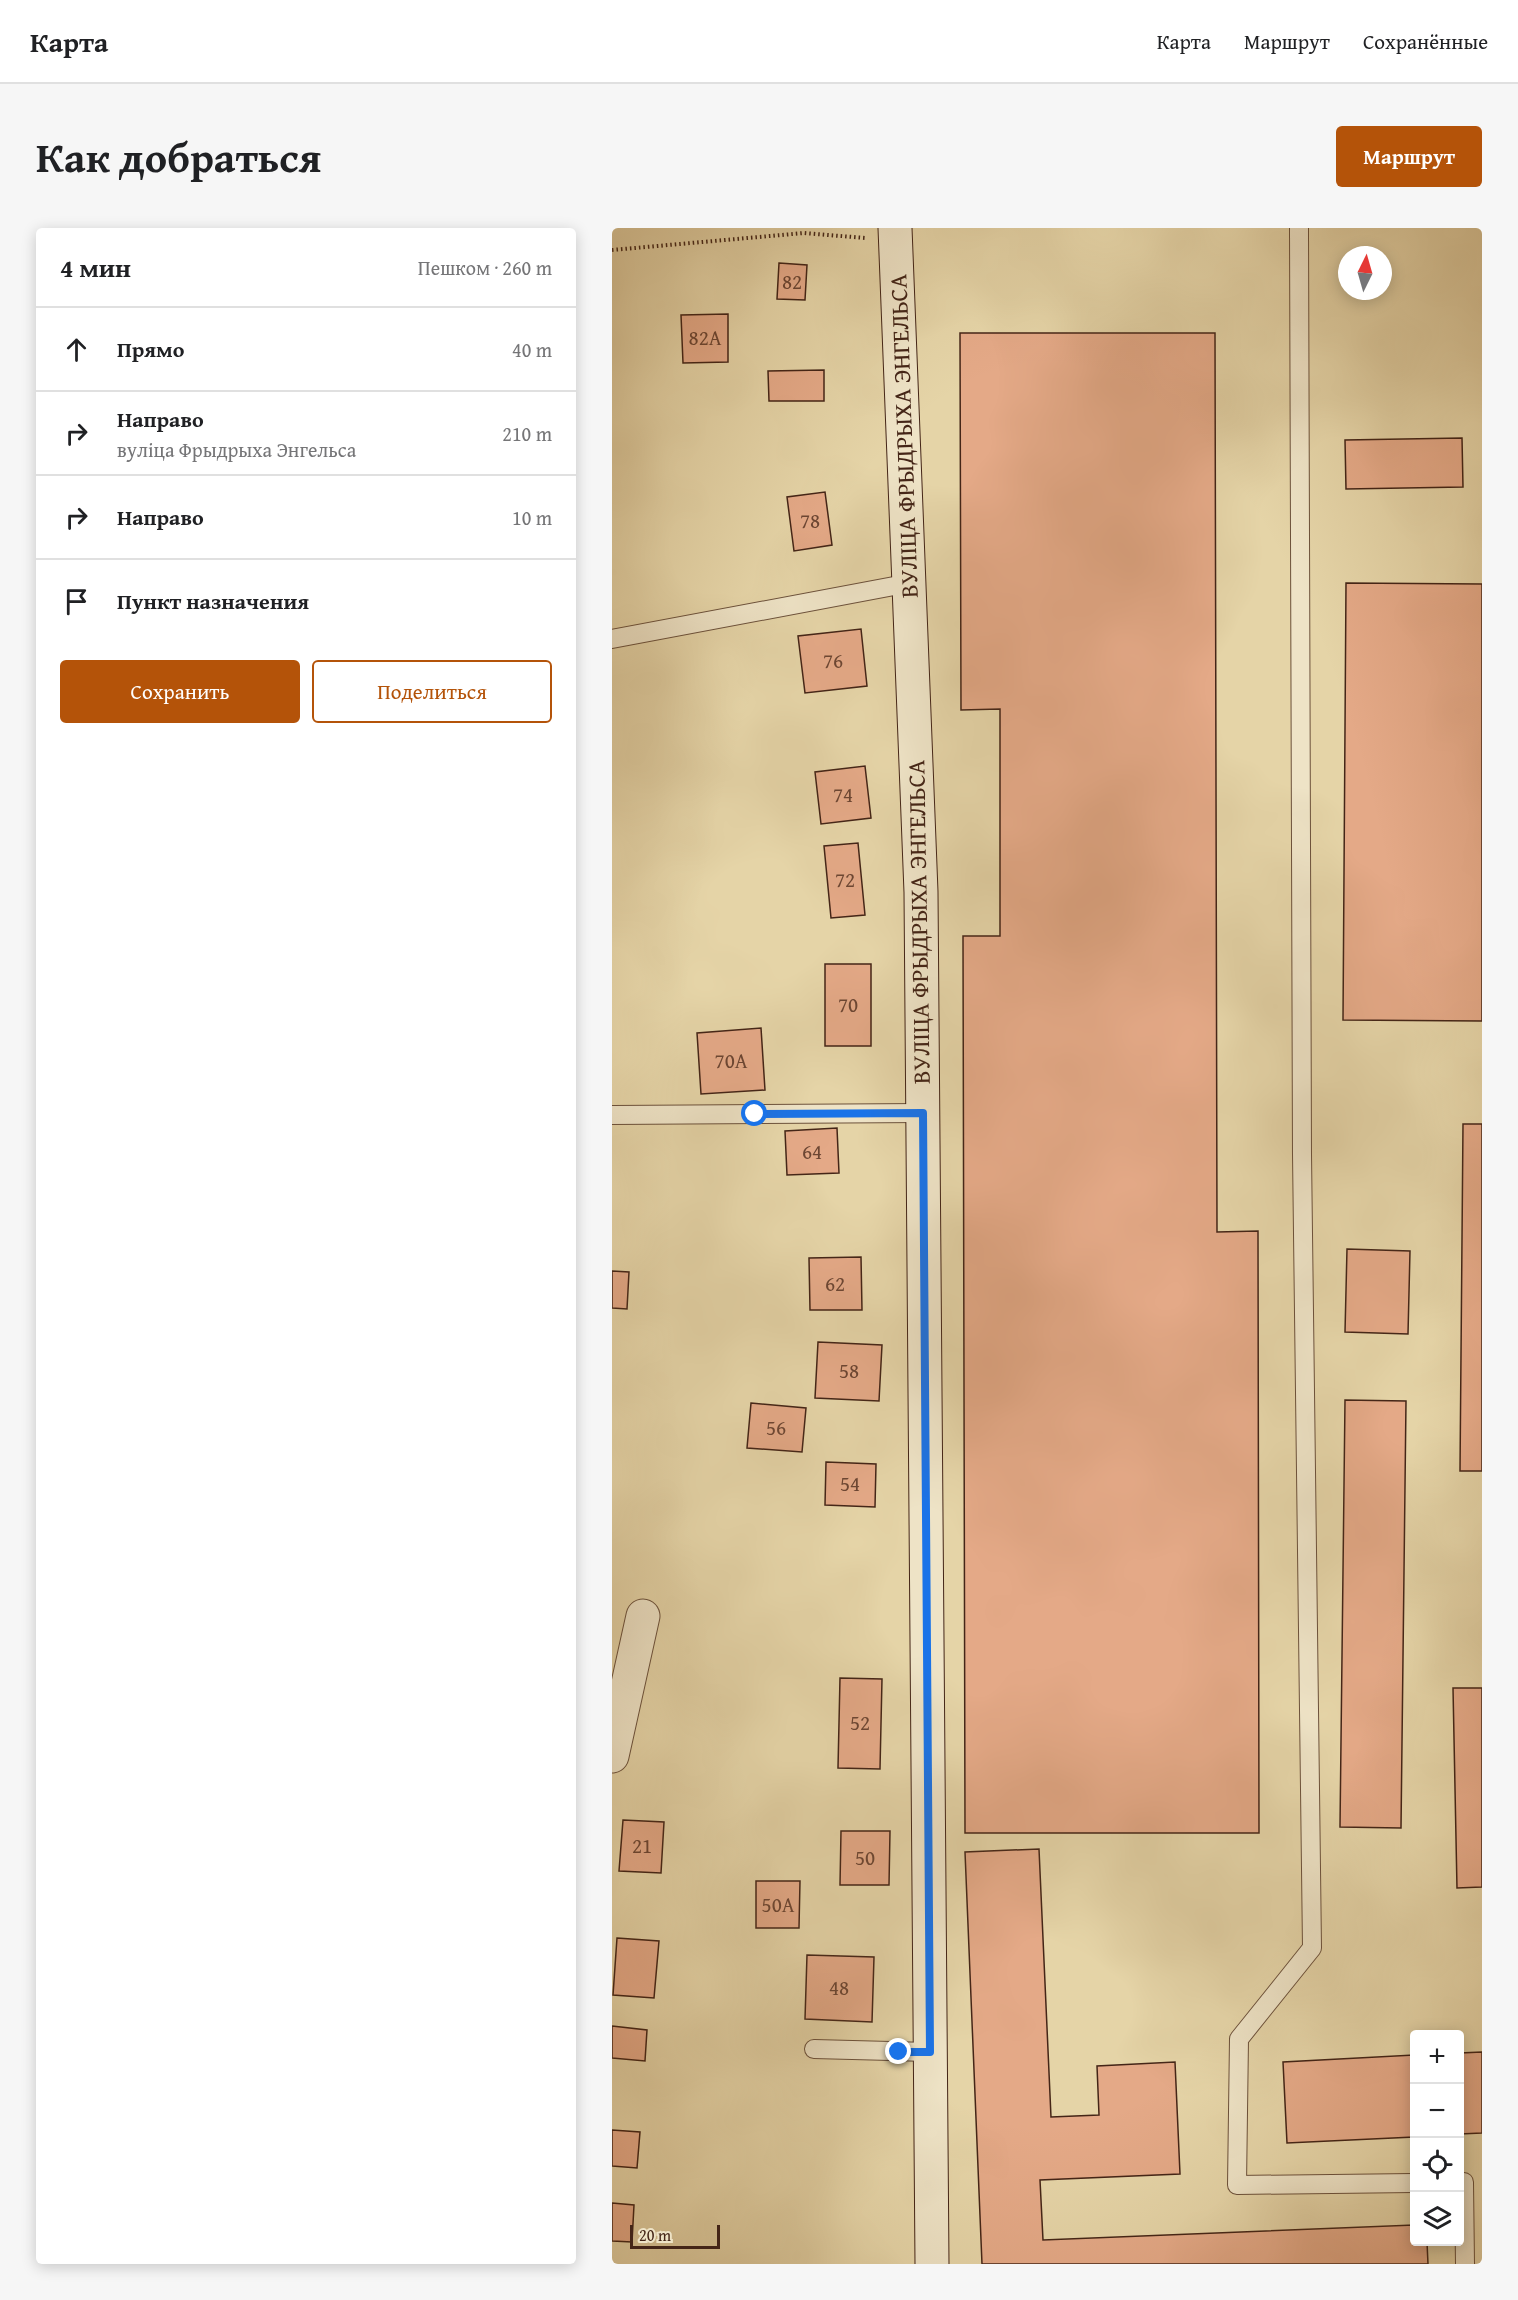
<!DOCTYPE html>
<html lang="ru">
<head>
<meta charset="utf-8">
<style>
  :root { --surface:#fff; --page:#f6f6f6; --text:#202124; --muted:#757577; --line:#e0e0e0; --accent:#b45309 }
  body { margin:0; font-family:"Gentium Book Plus",serif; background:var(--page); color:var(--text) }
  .controls { position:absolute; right:18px; bottom:18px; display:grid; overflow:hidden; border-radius:6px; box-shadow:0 3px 15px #0003 }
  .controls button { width:54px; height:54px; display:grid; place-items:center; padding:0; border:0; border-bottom:2px solid var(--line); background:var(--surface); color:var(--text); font:30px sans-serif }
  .compass { position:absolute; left:726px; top:18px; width:54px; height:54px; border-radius:50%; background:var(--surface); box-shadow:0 3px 15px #0003; rotate:5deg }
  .scale { position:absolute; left:18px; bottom:15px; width:90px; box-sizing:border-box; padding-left:6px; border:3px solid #442517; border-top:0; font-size:16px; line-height:21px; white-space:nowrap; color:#442517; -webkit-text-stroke:4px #eee3c6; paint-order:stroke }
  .stop { position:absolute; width:18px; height:18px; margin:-14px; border:4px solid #1a73e8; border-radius:50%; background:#fff }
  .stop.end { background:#1a73e8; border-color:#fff; box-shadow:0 2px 6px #0008 }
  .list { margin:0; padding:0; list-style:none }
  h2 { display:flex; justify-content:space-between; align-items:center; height:78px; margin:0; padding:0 24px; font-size:26px }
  h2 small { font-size:20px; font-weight:400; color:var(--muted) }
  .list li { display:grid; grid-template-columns:39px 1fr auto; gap:18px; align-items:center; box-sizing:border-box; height:84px; padding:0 24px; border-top:2px solid var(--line) }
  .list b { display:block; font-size:22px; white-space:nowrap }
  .list p { margin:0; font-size:20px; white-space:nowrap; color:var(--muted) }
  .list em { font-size:20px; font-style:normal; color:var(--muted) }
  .actions { display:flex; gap:12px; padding:18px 24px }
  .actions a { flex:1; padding:14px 0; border:2px solid var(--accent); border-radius:6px; text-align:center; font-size:21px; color:var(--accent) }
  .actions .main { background:var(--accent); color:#fff }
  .icon { flex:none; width:33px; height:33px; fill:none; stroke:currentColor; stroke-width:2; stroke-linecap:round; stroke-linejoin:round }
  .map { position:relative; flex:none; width:870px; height:2036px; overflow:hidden; border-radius:6px }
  header { display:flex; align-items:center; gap:36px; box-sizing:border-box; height:84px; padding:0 30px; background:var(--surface); border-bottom:2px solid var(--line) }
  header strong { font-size:28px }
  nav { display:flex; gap:33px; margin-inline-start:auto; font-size:21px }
  .intro { display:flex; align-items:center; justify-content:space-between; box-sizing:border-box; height:144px; padding:0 36px }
  h1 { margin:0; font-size:42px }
  .button { padding:15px 27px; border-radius:6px; background:var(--accent); color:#fff; font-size:21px; font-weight:700 }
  main { display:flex; gap:36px; padding:0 36px }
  aside { flex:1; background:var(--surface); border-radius:6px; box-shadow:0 3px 15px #0003 }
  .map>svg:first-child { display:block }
  .building { fill:#e4a987; stroke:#442517; stroke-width:1.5 }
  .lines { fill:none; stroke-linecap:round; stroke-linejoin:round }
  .lane-casing { stroke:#6c513b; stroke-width:20 }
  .street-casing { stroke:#6c513b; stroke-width:35 }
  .secondary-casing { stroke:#442517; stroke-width:35 }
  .path { stroke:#442517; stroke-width:4; stroke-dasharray:1.5 3; stroke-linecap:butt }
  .lane { stroke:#eee3c6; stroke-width:18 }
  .street { stroke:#eee3c6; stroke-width:33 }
  .secondary { stroke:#eee3c6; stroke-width:33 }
  .route { stroke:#1a73e8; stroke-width:8 }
  .labels { text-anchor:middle; stroke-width:4.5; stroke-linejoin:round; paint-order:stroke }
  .number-label { font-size:21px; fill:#6c4633 }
  .street-label { font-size:24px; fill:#442517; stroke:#eee3c6 }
</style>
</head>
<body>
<header>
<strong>Карта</strong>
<nav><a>Карта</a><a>Маршрут</a><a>Сохранённые</a></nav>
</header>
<div class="intro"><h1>Как добраться</h1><a class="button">Маршрут</a></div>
<main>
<aside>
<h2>4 мин<small>Пешком · 260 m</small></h2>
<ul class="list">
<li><svg class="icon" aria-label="ahead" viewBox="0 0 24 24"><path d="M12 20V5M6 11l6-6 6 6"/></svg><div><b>Прямо</b></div><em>40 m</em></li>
<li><svg class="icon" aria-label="right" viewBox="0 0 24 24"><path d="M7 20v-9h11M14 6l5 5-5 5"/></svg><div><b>Направо</b><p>вуліца Фрыдрыха Энгельса</p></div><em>210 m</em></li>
<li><svg class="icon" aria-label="right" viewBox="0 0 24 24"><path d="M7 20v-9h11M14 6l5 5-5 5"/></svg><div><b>Направо</b></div><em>10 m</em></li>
<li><svg class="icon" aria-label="arrive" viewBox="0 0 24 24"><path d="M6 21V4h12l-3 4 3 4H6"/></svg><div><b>Пункт назначения</b></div></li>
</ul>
<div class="actions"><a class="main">Сохранить</a><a>Поделиться</a></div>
</aside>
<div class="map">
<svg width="870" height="2036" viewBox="0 0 870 2036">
  <rect width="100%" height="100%" fill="#e5d4a7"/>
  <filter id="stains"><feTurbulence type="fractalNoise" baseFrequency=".00333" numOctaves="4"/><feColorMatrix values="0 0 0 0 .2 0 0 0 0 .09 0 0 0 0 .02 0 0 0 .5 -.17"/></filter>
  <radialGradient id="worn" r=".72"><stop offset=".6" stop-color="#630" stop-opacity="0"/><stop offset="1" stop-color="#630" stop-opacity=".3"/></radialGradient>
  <path class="building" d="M167,35L195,37L193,72L165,71Z
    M116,86V134L71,135L69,87Z
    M348,105H603L605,1004L646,1003L647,1605H353L351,708H388V481L349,482Z
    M212,142V173H157L156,143Z
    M850,210L851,259L734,261L733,212Z
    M213,264L220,317L182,323L175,269Z
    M734,355L870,356V793L731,792Z
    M249,401L255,458L193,465L186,408Z
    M253,538L259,590L209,596L203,544Z
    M246,615L253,687L219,690L212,618Z
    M213,736H259V818H213Z
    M149,800L153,862L89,866L85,805Z
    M851,896H870V1243H848Z
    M225,900L227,945L175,947L173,903Z
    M735,1021L798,1023L796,1106L733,1104Z
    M249,1029L250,1082H198L197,1030Z
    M0,1043L17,1044L15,1081L0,1080Z
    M206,1114L270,1117L267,1173L203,1170Z
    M733,1172L794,1173L789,1600L728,1599Z
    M139,1175L194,1180L190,1224L135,1220Z
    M214,1234L264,1236L263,1279L213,1277Z
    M228,1450L270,1451L268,1541L226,1540Z
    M841,1460H870V1659L845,1660Z
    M11,1592L52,1594L49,1645L7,1643Z
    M229,1603H278L277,1657H228Z
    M427,1621L439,1889L487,1887L485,1838L563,1834L568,1946L428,1952L431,2012L802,1997V2014H815L816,2036H370L353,1624Z
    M144,1653H188L187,1700H144Z
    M5,1710L47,1713L42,1770L1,1767Z
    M195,1727L262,1729L260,1794L193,1791Z
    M0,1798L35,1802L33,1833L0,1830Z
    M870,1824V1905L848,1906V1825Z
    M802,1827V1909L675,1915L671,1834Z
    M0,1902L28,1904L25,1940L0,1938Z
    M0,1975L22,1977L20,2014L0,2013Z"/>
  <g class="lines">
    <g class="lane-casing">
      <path id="lane" d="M687,0L690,926L700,1720L627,1811L625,1957L802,1955
        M0,411L298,355
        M0,887L311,885
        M202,1821L317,1824
        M848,1954H852L853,2036"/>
    </g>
    <g class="street-casing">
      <path id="street" d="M0,1528L31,1388"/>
    </g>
    <g class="secondary-casing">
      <path id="secondary" d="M283,0L309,664L320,2036"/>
    </g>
    <path class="path" d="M0,22L192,5L253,10"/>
    <use href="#lane" class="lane"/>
    <use href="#street" class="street"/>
    <use href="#secondary" class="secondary"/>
  </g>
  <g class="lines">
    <path class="route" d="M143,886L311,885L318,1824H287"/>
  </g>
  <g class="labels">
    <g class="number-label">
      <text x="180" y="61">82</text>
      <text x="93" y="117">82А</text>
      <text x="198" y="300">78</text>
      <text x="221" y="440">76</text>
      <text x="231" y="574">74</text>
      <text x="233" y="659">72</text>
      <text x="236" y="784">70</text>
      <text x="119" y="840">70А</text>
      <text x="200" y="931">64</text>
      <text x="223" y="1063">62</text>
      <text x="237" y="1150">58</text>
      <text x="164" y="1207">56</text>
      <text x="238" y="1263">54</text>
      <text x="248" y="1502">52</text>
      <text x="30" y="1625">21</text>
      <text x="253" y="1637">50</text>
      <text x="166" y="1684">50А</text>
      <text x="227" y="1767">48</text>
    </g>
    <g class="street-label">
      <text transform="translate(292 208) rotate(-92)" y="8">ВУЛІЦА ФРЫДРЫХА ЭНГЕЛЬСА</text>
      <text transform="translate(307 694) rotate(-91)" y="8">ВУЛІЦА ФРЫДРЫХА ЭНГЕЛЬСА</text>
    </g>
  </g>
  <rect width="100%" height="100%" filter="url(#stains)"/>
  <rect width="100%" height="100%" fill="url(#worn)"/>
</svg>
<div class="controls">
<button>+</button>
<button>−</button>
<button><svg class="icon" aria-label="locate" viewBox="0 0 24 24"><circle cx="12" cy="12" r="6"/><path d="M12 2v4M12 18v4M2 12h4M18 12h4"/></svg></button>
<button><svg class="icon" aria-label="layers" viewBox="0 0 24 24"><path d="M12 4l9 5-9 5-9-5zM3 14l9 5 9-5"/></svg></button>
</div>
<svg class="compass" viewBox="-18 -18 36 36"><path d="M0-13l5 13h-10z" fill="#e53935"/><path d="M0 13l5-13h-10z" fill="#757577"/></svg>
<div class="scale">20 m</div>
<div class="stop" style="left:143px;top:886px"></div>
<div class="stop end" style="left:287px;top:1824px"></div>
</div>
</main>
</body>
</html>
